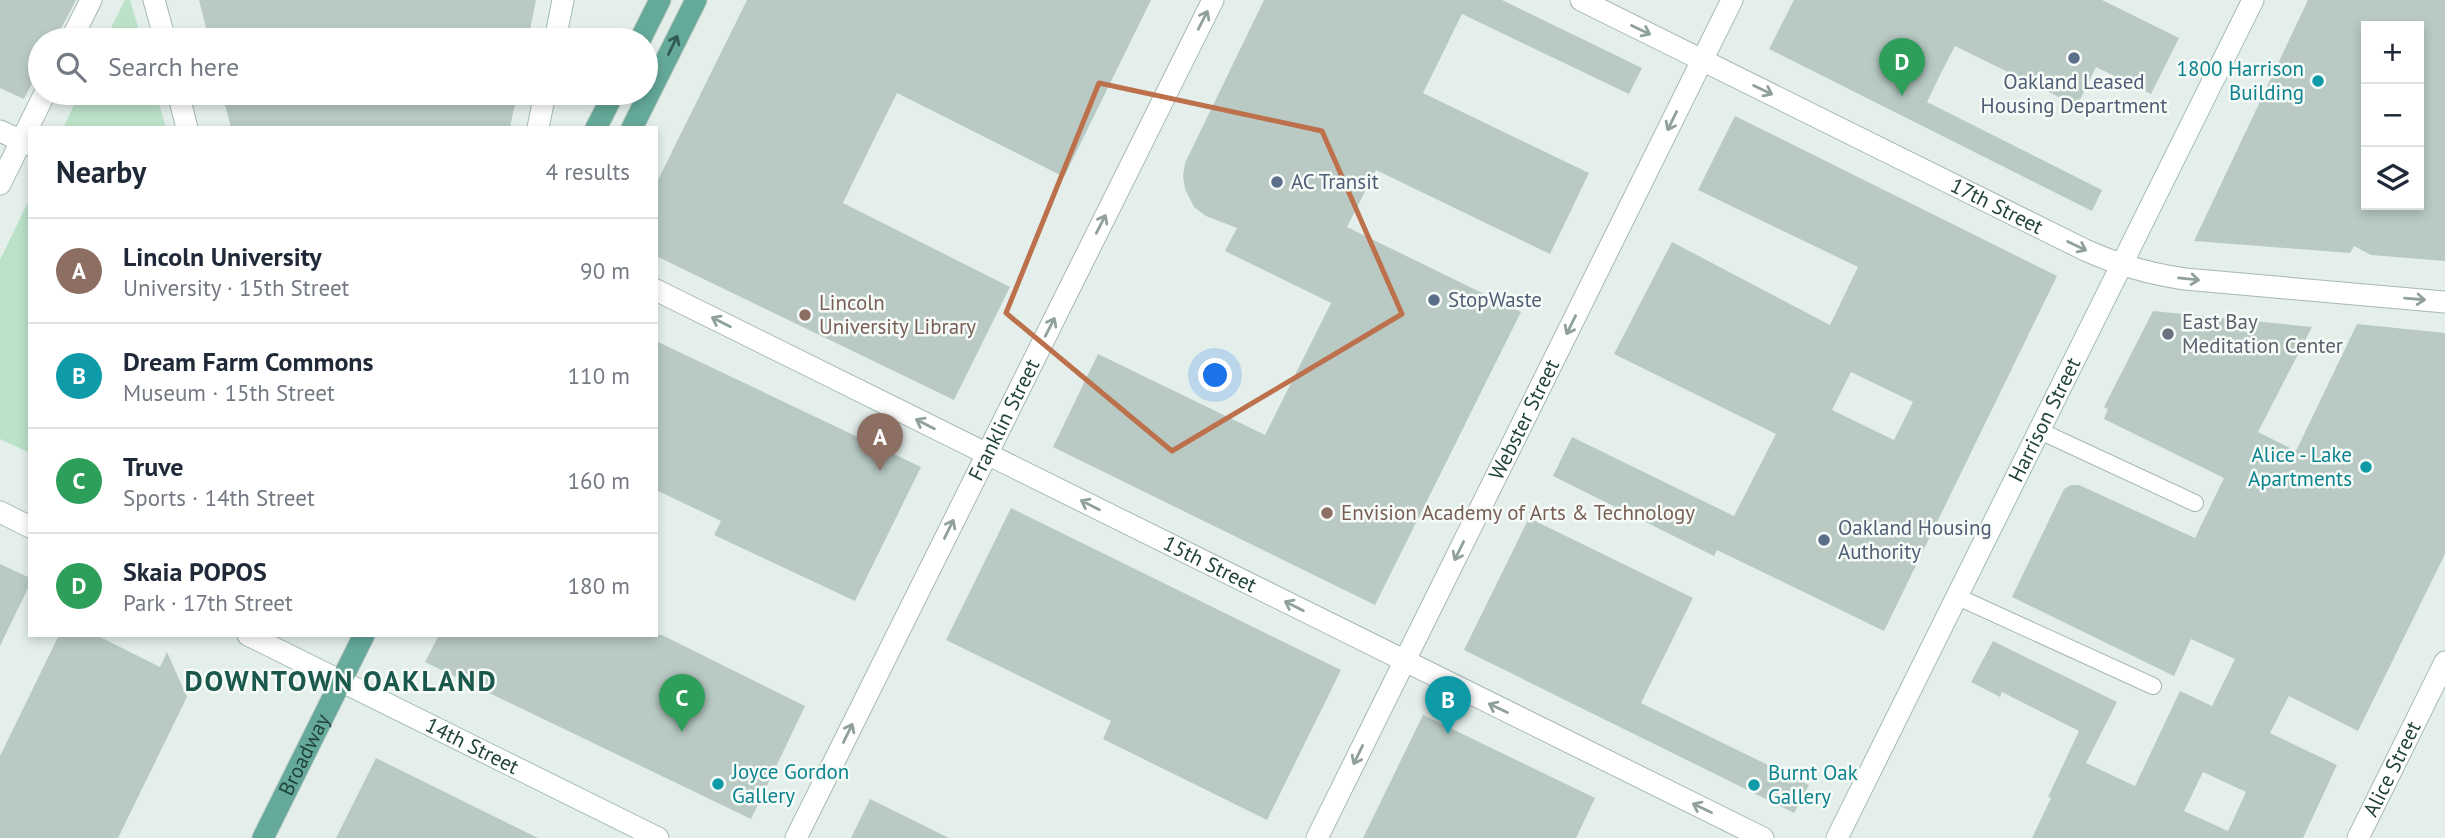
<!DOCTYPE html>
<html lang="en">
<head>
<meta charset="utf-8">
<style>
  :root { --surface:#fff; --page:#f2f2f3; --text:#1f2937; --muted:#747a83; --line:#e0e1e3; --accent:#111827 }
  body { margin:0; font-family:"PT Sans",sans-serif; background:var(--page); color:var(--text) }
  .controls { position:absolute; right:21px; top:21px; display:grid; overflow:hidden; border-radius:0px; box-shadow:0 4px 10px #0003 }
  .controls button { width:63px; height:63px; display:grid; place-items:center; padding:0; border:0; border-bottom:2px solid var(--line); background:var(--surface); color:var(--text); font:35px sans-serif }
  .you { position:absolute; left:1216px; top:376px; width:24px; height:24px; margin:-18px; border:5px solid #fff; border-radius:50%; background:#1a73e8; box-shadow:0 0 0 10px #1a73e833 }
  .badge { display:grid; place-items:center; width:46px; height:46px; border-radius:50%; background:var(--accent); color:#fff; font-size:23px; font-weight:700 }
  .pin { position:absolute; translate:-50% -58px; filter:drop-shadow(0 2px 4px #0008) }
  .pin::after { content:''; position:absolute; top:37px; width:24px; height:21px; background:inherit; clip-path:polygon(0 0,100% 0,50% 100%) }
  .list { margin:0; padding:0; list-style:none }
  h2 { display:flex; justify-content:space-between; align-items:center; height:91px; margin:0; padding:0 28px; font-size:30px }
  h2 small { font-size:23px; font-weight:400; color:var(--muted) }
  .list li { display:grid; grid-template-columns:46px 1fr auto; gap:21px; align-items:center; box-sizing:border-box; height:105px; padding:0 28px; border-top:2px solid var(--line) }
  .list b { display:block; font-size:26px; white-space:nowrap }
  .list p { margin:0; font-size:23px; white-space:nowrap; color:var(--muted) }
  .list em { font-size:23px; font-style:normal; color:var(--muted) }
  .icon { flex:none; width:38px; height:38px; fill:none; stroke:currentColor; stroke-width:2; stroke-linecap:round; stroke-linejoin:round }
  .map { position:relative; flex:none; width:2445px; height:838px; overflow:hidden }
  .search { position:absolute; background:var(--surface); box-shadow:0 4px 10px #0003; left:28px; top:28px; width:630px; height:77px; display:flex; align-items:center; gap:18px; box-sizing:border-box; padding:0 24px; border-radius:38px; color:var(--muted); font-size:26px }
  .panel { position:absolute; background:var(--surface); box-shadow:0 4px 10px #0003; left:28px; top:126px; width:630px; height:511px; border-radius:0px }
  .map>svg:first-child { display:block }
  .green { fill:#bbe2c7 }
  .building { fill:#b9cac4; fill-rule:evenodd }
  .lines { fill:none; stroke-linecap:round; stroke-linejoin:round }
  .lane-casing { stroke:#a6b8b3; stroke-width:18 }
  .street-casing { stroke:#a6b8b3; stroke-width:23 }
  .secondary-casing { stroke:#a1bcb3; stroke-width:23 }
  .primary-casing { stroke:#c1cac8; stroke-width:23 }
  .lane { stroke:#fff; stroke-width:16 }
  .street { stroke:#fff; stroke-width:21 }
  .secondary { stroke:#fff; stroke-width:21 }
  .primary { stroke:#64a99a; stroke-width:21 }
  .oneway { stroke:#90a19d }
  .oneway2 { stroke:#325c53 }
  .marked { fill:none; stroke:#bc704b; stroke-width:5; stroke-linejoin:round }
  .service-dot { fill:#5c6f8a; stroke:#f6fbf8; stroke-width:2.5 }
  .culture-dot { fill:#0f9aa8; stroke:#f6fbf8; stroke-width:2.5 }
  .education-dot { fill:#8d6e63; stroke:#f6fbf8; stroke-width:2.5 }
  .worship-dot { fill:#6b7280; stroke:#f6fbf8; stroke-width:2.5 }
  .labels { text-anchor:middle; stroke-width:5; stroke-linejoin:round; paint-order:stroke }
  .culture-label { font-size:21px; fill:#0d838f; stroke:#f6fbf8; text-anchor:end }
  .service-label { font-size:21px; fill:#4e5e75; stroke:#f6fbf8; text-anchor:start }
  .street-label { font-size:21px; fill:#21433b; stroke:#f6fbf8 }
  .education-label { font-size:21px; fill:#785e54; stroke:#f6fbf8; text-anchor:start }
  .worship-label { font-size:21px; fill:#5b616d; stroke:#f6fbf8; text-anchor:start }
  .district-label { font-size:28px; font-weight:bold; letter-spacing:2px; fill:#1a584b; stroke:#f6fbf8 }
</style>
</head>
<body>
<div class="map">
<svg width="2445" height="838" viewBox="0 0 2445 838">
  <rect width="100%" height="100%" fill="#e4efeb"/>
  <path class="green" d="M125,0H130L142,40H105Z
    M80,93H156L166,128H63Z
    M30,198V453L0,439V260Z"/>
  <path class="building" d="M0,0H76L55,40H40V68L24,99L0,88Z
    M199,0H536L528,40H209Z
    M747,0H1151L1064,177L897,93L854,180L843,203L1010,287L954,400L656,256V184Z
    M1264,0H1502L1642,68L1629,94L1462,14L1423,93L1589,173L1550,254L1376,170L1347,227L1521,312L1375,605L1053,447L1098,354L1265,435L1331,303L1225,251L1237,228L1206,216L1194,207L1185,189L1183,176L1185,163Z
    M1794,0H2102L2179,38L2151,94L2096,67L2077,106L1955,46L1941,73L1927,102L2102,190L2092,211L1769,49Z
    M2308,0H2445V261L2371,255L2354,246L2350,253L2194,241ZM2366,26H2419V205H2366Z
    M222,93H517L510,128H231Z
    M1735,116L2057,276L1884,631L1717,550L1714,556L1553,476L1572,437L1734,516L1776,434L1614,354L1672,242L1830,325L1858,267L1698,190ZM1851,372L1913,402L1894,440L1832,410Z
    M2153,311L2312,327L2258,432L2296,451L2357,324L2445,333V554L2358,731L2289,696L2270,733L2337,765L2303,838H2032L2051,798L2048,797L2079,731L2002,692L2000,697L1971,682L1993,641L2117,702L2086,763L2135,786L2180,691L2212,706L2235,659L2191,639L2174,676L2012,597L2064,489L2071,485H2079L2195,538L2224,478L2104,419L2108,409L2104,407ZM2203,772L2246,792L2228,831L2184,811Z
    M656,341L921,467L855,601L714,535L721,521L656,490Z
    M1011,508L1341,670L1267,820L1103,739L1111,721L946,640Z
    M1529,518L1693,598L1641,703L1809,785L1794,813L1464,650Z
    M0,564L30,578V584L0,646Z
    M59,635H96L160,667L167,652L187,697L118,838H0V756Z
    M439,635H662L805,706L751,819L425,662Z
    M1423,715L1595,798L1576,838H1363Z
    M376,758L538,838H336Z
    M870,799L949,838H851Z"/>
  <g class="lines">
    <g class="lane-casing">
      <path id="lane" d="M2040,431L2195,503
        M1958,597L2153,686"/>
    </g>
    <g class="street-casing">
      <g id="street">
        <path d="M154,0L165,40"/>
        <path id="s1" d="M1581,0L2085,250C2118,265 2150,274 2185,279L2445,302"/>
        <path d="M71,40L91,0"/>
        <path d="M178,93L187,128"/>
        <path d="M0,131L30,145"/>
        <path d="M0,184L45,93"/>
        <path id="s2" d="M656,290L1763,838"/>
        <path id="s3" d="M796,838L1213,0"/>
        <path id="s4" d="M1317,838L1732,0"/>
        <path id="s5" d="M2358,838L2445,662"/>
      </g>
    </g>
    <g class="secondary-casing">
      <g id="secondary">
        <path d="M555,40L563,0"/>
        <path d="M538,128L545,93"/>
        <path d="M0,512L30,527"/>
        <path id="s6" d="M248,635L658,838"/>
        <path id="s7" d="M1837,838L2253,0"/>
      </g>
    </g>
    <g class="primary-casing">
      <g id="primary">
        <path d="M640,40L660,0"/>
        <path d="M596,128L614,93"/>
        <path d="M632,128L696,0"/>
        <path id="s8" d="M263,838L364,635"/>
      </g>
    </g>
    <use href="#lane" class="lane"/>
    <use href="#street" class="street"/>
    <use href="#secondary" class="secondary"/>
    <use href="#primary" class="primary"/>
  </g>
  <defs><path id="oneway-shaft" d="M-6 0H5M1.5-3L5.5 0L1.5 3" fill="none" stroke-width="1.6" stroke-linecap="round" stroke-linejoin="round" transform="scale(1.75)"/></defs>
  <g class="oneway">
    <use href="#oneway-shaft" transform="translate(1203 20) rotate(-63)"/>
    <use href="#oneway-shaft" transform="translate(1641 30) rotate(26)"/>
    <use href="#oneway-shaft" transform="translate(1763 90) rotate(26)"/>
    <use href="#oneway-shaft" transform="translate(1672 121) rotate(116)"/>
    <use href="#oneway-shaft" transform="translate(1101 224) rotate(-63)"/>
    <use href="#oneway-shaft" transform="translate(2077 246) rotate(26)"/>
    <use href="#oneway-shaft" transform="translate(2189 279) rotate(6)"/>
    <use href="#oneway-shaft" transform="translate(2415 299) rotate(5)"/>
    <use href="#oneway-shaft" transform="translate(721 322) rotate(-153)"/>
    <use href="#oneway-shaft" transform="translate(1571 325) rotate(116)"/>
    <use href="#oneway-shaft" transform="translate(1050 327) rotate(-63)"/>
    <use href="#oneway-shaft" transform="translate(925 424) rotate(-153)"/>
    <use href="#oneway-shaft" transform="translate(1090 505) rotate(-153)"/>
    <use href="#oneway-shaft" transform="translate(949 529) rotate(-64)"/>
    <use href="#oneway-shaft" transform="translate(1459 551) rotate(116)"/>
    <use href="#oneway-shaft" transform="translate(1294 606) rotate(-153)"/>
    <use href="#oneway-shaft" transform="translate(1498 708) rotate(-154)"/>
    <use href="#oneway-shaft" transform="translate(848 733) rotate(-64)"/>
    <use href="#oneway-shaft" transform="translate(1358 755) rotate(116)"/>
    <use href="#oneway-shaft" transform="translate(1702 808) rotate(-154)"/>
  </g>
  <use class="oneway2" href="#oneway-shaft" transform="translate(673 45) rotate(-64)"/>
  <path class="marked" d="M1099,83L1322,131L1402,314L1172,451L1006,313Z"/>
  <g class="service-dot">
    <circle cx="2074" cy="58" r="7"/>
    <circle cx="1277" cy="182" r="7"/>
    <circle cx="1434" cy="300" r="7"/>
    <circle cx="1824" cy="540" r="7"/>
  </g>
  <g class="culture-dot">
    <circle cx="2318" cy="81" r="7"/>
    <circle cx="2366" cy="467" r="7"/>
    <circle cx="718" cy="784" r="7"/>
    <circle cx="1754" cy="785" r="7"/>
  </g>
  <g class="education-dot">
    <circle cx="805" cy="315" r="7"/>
    <circle cx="1327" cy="513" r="7"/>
  </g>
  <circle class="worship-dot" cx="2168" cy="334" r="7"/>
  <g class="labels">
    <g class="culture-label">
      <text x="2304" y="76">1800 Harrison<tspan x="2304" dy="24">Building</tspan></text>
      <text x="2352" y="462">Alice - Lake<tspan x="2352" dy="24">Apartments</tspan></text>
      <text x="732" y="779" text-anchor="start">Joyce Gordon<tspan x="732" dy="24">Gallery</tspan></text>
      <text x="1768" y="780" text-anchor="start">Burnt Oak<tspan x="1768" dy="24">Gallery</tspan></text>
    </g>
    <g class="service-label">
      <text x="2074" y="89" text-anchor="middle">Oakland Leased<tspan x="2074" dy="24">Housing Department</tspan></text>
      <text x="1291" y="189">AC Transit</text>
      <text x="1448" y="307">StopWaste</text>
      <text x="1838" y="535">Oakland Housing<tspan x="1838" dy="24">Authority</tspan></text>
    </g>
    <g class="street-label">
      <text dy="7" stroke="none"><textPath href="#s1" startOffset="464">17th Street</textPath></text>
      <text dy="7" stroke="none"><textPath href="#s3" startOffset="467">Franklin Street</textPath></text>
      <text dy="7" stroke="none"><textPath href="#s4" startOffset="467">Webster Street</textPath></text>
      <text dy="7" stroke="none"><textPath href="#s7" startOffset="467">Harrison Street</textPath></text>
      <text dy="7" stroke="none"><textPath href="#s2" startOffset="618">15th Street</textPath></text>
      <text dy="7" stroke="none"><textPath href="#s6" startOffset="250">14th Street</textPath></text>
      <text dy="7" stroke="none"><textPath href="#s8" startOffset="93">Broadway</textPath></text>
      <text dy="7" stroke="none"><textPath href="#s5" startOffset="77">Alice Street</textPath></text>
    </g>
    <g class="education-label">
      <text x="819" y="310">Lincoln<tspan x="819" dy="24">University Library</tspan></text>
      <text x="1341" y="520">Envision Academy of Arts &amp; Technology</text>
    </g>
    <g class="worship-label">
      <text x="2182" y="329">East Bay<tspan x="2182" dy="24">Meditation Center</tspan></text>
    </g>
    <g class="district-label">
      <text x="341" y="691">DOWNTOWN OAKLAND</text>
    </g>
  </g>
</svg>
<div class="controls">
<button>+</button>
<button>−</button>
<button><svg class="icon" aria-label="layers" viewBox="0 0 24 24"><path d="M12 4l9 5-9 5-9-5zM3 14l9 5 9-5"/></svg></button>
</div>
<div class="you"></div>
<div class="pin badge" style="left:880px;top:471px;background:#8d6e63">A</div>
<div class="pin badge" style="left:1448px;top:734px;background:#0f9aa8">B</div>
<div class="pin badge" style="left:682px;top:732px;background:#2e9e5b">C</div>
<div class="pin badge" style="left:1902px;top:96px;background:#2e9e5b">D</div>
<div class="search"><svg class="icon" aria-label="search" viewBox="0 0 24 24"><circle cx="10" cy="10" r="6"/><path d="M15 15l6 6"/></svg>Search here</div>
<section class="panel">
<h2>Nearby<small>4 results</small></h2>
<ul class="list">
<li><span class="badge" style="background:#8d6e63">A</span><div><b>Lincoln University</b><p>University · 15th Street</p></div><em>90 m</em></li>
<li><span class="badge" style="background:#0f9aa8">B</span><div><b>Dream Farm Commons</b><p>Museum · 15th Street</p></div><em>110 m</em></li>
<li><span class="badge" style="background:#2e9e5b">C</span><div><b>Truve</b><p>Sports · 14th Street</p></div><em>160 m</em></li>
<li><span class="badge" style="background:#2e9e5b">D</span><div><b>Skaia POPOS</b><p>Park · 17th Street</p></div><em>180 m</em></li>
</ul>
</section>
</div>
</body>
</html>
